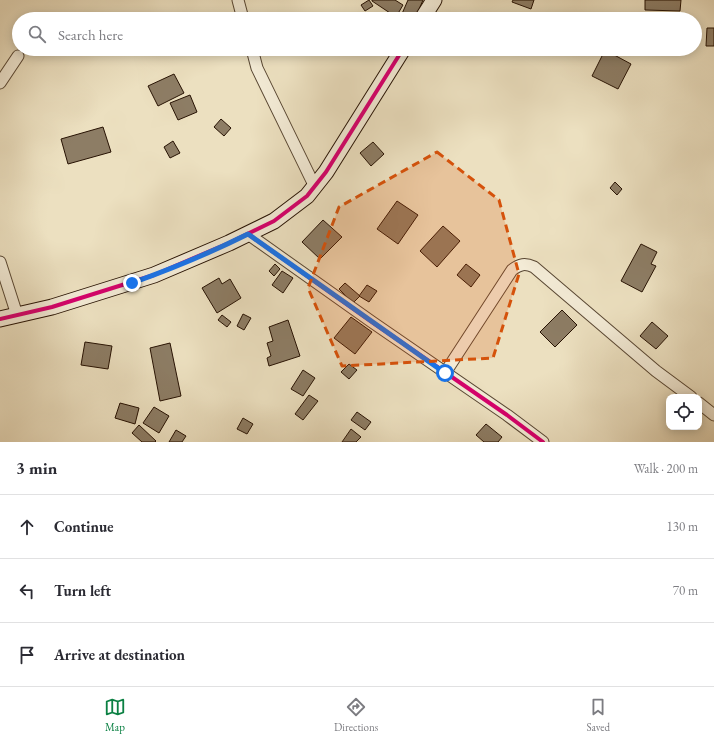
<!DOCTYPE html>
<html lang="en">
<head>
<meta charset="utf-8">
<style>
  :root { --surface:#fff; --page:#f2f2f3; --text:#2b2b33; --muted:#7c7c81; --line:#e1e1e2; --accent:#0b8043 }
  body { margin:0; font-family:"EB Garamond",serif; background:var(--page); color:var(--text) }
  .controls { position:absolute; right:12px; bottom:12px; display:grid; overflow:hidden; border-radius:8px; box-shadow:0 2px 10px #0003 }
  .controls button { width:36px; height:36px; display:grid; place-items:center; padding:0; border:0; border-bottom:1px solid var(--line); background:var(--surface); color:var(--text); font:20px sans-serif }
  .stop { position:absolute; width:12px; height:12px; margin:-9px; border:3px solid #1a73e8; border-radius:50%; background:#fff }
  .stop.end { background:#1a73e8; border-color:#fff; box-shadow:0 1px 4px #0008 }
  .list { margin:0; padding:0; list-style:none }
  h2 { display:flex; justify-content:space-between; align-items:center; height:52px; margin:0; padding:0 16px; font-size:17px }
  h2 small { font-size:13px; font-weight:400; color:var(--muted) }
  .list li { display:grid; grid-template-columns:26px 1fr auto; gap:12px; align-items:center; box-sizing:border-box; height:64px; padding:0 16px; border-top:1px solid var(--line) }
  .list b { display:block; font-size:15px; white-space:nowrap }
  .list em { font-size:13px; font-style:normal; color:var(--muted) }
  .icon { flex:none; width:22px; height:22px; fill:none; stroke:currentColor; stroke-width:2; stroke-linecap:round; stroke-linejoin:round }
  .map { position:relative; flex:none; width:714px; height:442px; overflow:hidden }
  .search { position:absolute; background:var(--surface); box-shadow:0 2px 10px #0003; left:12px; right:12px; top:12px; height:44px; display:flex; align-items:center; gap:10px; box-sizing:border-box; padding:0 14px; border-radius:22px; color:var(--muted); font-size:15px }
  .sheet { height:244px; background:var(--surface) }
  nav { display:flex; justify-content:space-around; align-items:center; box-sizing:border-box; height:56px; border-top:1px solid var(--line); background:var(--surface); font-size:11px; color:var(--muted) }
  nav a { display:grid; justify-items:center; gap:2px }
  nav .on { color:var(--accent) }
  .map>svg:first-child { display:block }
  .building { fill:#8d7d65; stroke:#271203 }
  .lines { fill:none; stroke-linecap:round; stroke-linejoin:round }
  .street-casing { stroke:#584632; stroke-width:13 }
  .secondary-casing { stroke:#271203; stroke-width:17 }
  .street { stroke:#f3ebd6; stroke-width:11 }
  .secondary { stroke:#f3ebd6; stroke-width:15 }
  .cycleway-casing { stroke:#f3ebd6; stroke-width:6 }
  .cycleway { stroke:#d6006c; stroke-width:4 }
  .route { stroke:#1a73e8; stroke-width:5 }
  .marked { fill:#d5520b; fill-opacity:0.2; stroke:#d5520b; stroke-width:3; stroke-dasharray:8 5; stroke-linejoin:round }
</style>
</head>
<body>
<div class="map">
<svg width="714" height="442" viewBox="0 0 714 442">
  <rect width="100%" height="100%" fill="#ece0c0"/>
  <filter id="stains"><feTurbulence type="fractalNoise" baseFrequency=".005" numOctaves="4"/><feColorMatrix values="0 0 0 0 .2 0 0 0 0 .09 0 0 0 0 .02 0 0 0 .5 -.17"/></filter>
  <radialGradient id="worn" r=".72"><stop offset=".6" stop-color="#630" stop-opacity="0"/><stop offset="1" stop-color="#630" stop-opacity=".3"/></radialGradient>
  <path class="building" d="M369,0L373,6L365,11L361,5Z
    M372,0H395L403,5L396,17L372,1Z
    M408,0H423L415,19H407L401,16Z
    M513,0H534L531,9L512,2Z
    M645,0H681L680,11L645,10Z
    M47,14L51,18L50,19H41Z
    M707,28H714V46H706Z
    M605,50L631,64L618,89L592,76Z
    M174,74L184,93L158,106L148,86Z
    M190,95L197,112L178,120L170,103Z
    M221,119L231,128L224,136L214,127Z
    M103,127L111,152L68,164L61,139Z
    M173,141L180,153L170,158L164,147Z
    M373,142L384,154L371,166L360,153Z
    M615,182L622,189L617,195L610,188Z
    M397,201L418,215L398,244L377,229Z
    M323,220L342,237L320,259L302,242Z
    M443,226L460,241L437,267L420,251Z
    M641,244L657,252L651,264L656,266L642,292L621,281Z
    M275,264L280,269L274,276L269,271Z
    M466,264L480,275L471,287L457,275Z
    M282,271L293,278L283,293L272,285Z
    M219,278L222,284L230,279L241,298L217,313L202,288Z
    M345,283L360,296L353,303L339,289Z
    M367,285L377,291L369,302L359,296Z
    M562,310L577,325L555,347L540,332Z
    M243,314L251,318L244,330L237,326Z
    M222,315L231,322L227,327L218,320Z
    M351,317L372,332L355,354L334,338Z
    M288,320L300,356L269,366L267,358L271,356L267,343L273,341L269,327Z
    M652,322L668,336L656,349L640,336Z
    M85,342L112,346L108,369L81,365Z
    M170,343L181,396L160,401L150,348Z
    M349,364L357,370L349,379L341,372Z
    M303,370L315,378L303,396L291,389Z
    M309,395L318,401L303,420L295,414Z
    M120,403L139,408L135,424L115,418Z
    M154,407L169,416L159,433L143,423Z
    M357,412L371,422L365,430L351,420Z
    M243,418L253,424L247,434L237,429Z
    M486,424L502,437L498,442H484L476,435Z
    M139,425L156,441L155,442H142L132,433Z
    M351,429L361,437L356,442H342Z
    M176,430L186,436L182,442H169Z"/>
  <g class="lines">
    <g class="street-casing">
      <path id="street" d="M238,0L243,19
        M252,49L257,68L315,187
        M0,83L18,56
        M248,234L372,322L507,415L543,442
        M0,262L17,315
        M445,373L512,270C520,264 525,263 534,267L656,371L691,397
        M699,403L714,415"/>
    </g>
    <g class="secondary-casing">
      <path id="secondary" d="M422,19L434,0
        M0,319L52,307L154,275L229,243L274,221L307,196L326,172L403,49"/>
    </g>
    <use href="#street" class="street"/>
    <use href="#secondary" class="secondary"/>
    <g class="cycleway-casing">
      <path id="cycleway" d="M248,234L372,322L507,415L543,442
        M0,319L52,307L154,275L229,243L274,221L307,196L326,172L403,49"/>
    </g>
    <use href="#cycleway" class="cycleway"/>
  </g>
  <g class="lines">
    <path class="route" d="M132,283C171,269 210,253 248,234L445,373"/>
  </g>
  <path class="marked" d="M437,152L499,200L519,274L493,358L342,366L308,288L339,207Z"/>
  <rect width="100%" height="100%" filter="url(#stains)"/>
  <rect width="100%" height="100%" fill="url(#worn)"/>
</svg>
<div class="controls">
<button><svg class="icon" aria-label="locate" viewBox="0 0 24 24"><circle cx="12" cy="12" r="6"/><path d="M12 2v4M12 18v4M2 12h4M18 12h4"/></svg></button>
</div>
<div class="stop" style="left:445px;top:373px"></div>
<div class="stop end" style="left:132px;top:283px"></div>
<div class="search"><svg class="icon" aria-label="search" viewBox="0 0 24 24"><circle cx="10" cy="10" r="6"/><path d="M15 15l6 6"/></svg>Search here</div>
</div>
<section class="sheet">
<h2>3 min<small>Walk · 200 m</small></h2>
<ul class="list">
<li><svg class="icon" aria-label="ahead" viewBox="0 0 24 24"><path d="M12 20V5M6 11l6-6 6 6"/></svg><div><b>Continue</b></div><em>130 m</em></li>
<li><svg class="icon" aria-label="left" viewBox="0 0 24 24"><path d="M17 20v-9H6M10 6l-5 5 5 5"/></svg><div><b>Turn left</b></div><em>70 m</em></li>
<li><svg class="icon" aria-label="arrive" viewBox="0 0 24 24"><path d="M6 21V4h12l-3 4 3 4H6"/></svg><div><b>Arrive at destination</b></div></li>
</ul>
</section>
<nav>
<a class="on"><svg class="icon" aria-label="map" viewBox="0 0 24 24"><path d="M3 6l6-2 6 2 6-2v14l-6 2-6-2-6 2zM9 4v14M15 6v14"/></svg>Map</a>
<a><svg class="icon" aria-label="directions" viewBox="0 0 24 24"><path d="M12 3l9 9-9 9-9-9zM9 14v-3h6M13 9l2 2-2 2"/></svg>Directions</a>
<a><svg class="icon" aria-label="saved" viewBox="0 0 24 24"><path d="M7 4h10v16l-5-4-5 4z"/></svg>Saved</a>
</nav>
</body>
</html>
